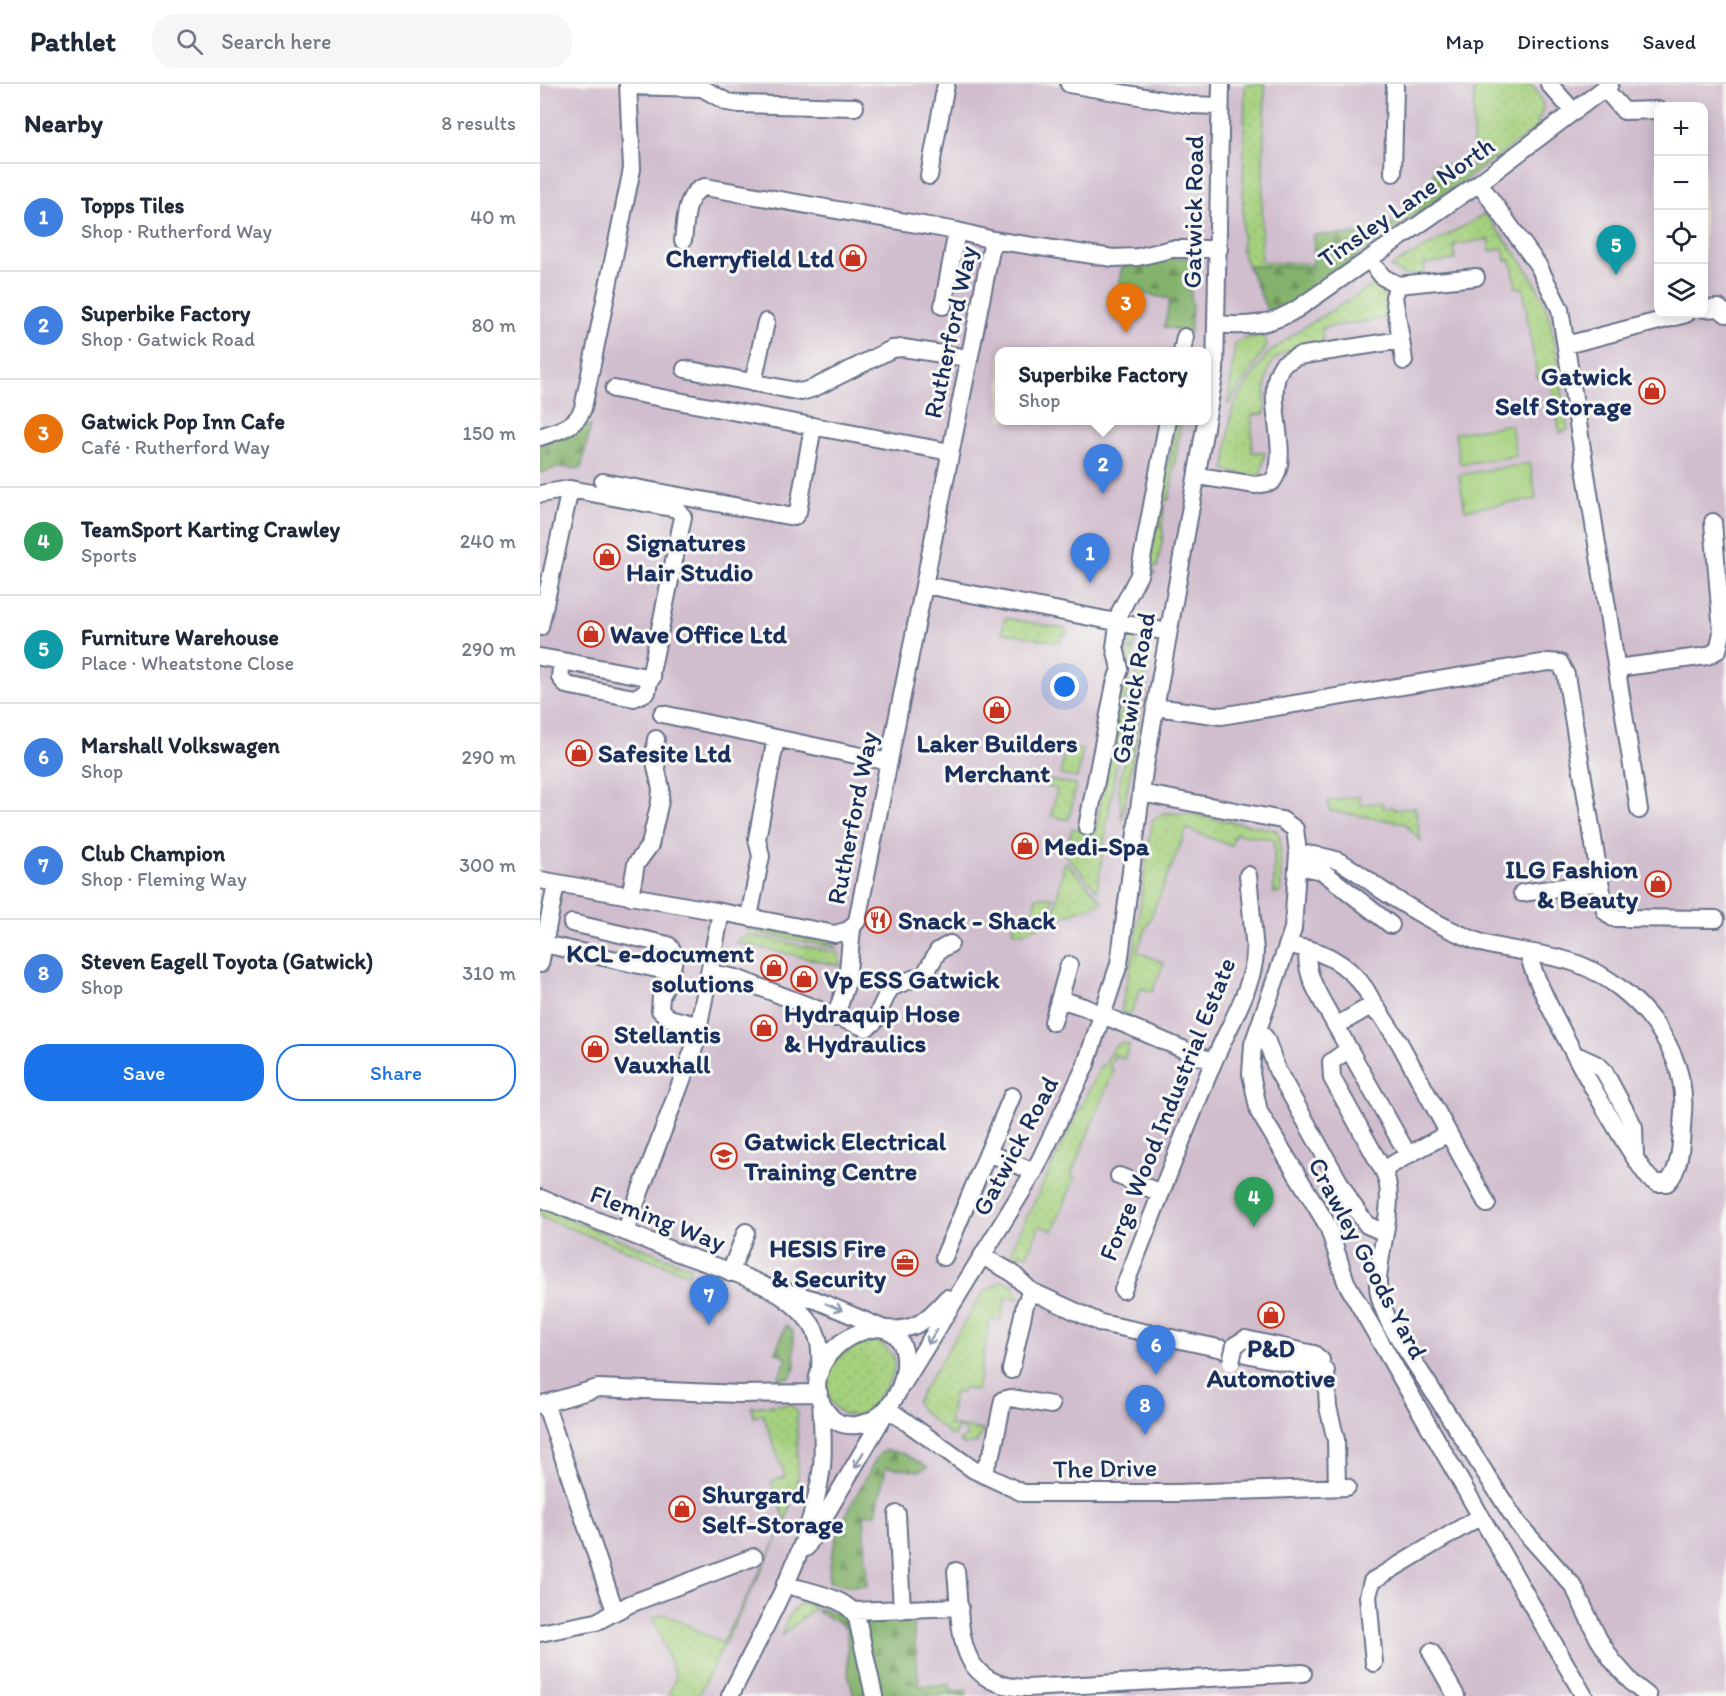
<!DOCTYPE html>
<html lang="en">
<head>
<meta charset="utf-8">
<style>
  :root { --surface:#fff; --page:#f6f6f7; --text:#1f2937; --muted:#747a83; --line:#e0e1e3; --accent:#1a73e8 }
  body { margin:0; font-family:Itim,sans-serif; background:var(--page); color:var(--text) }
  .controls { position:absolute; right:18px; top:18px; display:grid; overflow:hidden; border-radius:12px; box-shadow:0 3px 15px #0003 }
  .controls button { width:54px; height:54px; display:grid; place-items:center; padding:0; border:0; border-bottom:2px solid var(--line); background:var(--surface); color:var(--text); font:30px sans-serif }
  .you { position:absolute; left:525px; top:603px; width:21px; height:21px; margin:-15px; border:4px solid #fff; border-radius:50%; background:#1a73e8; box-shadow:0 0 0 9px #1a73e833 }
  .badge { display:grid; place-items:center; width:39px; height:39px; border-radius:50%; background:var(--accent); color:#fff; font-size:20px; font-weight:700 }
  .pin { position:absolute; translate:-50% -50px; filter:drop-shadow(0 2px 3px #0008) }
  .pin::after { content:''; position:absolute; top:32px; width:21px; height:18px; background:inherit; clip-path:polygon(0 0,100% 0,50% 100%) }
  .popup { position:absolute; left:455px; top:263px; width:216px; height:78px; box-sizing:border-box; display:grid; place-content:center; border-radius:12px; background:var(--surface); filter:drop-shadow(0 2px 4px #0005); font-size:20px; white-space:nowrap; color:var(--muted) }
  .popup b { font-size:22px; color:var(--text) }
  .popup::after { content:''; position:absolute; left:50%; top:100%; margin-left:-12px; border:12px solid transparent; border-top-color:var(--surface) }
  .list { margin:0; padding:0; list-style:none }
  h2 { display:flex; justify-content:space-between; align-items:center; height:78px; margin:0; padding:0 24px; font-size:26px }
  h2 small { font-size:20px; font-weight:400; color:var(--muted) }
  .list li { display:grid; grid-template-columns:39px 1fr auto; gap:18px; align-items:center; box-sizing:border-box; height:108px; padding:0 24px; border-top:2px solid var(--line) }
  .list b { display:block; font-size:22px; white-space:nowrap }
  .list p { margin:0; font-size:20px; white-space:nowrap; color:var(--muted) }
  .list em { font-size:20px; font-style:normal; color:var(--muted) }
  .actions { display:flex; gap:12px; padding:18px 24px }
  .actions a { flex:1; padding:14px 0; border:2px solid var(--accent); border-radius:24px; text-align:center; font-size:21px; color:var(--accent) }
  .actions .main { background:var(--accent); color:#fff }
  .icon { flex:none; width:33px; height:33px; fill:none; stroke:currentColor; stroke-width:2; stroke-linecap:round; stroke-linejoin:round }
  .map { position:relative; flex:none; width:1186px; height:1612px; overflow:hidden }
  header { display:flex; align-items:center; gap:36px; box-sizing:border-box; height:84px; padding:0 30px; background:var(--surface); border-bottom:2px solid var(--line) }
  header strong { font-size:28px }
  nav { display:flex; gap:33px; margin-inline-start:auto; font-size:21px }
  .search { width:420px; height:54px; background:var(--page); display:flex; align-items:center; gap:15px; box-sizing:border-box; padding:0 21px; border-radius:24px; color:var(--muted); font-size:22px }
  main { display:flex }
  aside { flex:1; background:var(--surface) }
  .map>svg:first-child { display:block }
  .industrial { fill:#d0bdcd; fill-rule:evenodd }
  .grass { fill:url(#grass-dots); stroke:#60806e; stroke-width:1.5 }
  .forest { fill:url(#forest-firs); stroke:#507065; stroke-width:1.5 }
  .pitch { fill:#a5d07d; stroke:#60806e; stroke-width:1.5 }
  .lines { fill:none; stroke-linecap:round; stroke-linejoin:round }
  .minor-casing { stroke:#677189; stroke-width:20 }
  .minor { stroke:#fff; stroke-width:16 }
  .minor-bridge-casing { stroke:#677189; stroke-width:20; stroke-linecap:butt }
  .minor-bridge { stroke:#fff; stroke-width:16 }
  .oneway { stroke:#8d97ae }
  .labels { text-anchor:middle; stroke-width:6; stroke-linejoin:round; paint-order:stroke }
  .street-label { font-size:26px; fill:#1b2f5e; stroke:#f6f6f2 }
  .poi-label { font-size:26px; font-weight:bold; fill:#1b2f5e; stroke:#f6f6f2; text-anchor:start }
</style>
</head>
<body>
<header>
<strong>Pathlet</strong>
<div class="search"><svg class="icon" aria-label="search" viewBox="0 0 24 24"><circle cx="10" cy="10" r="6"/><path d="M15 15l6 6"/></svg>Search here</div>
<nav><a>Map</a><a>Directions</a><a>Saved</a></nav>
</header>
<main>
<aside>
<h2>Nearby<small>8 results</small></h2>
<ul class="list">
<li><span class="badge" style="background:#3f7fe0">1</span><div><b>Topps Tiles</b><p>Shop · Rutherford Way</p></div><em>40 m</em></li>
<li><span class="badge" style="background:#3f7fe0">2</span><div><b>Superbike Factory</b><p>Shop · Gatwick Road</p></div><em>80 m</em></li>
<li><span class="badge" style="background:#e8710a">3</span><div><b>Gatwick Pop Inn Cafe</b><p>Café · Rutherford Way</p></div><em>150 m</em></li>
<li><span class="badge" style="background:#2e9e5b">4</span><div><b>TeamSport Karting Crawley</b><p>Sports</p></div><em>240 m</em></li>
<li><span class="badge" style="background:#0f9aa8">5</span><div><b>Furniture Warehouse</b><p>Place · Wheatstone Close</p></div><em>290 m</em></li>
<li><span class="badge" style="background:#3f7fe0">6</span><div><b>Marshall Volkswagen</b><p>Shop</p></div><em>290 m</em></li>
<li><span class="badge" style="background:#3f7fe0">7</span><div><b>Club Champion</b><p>Shop · Fleming Way</p></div><em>300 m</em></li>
<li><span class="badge" style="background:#3f7fe0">8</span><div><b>Steven Eagell Toyota (Gatwick)</b><p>Shop</p></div><em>310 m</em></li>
</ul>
<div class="actions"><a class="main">Save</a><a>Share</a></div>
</aside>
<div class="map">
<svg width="1186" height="1612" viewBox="0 0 1186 1612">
  <defs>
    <pattern id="grass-dots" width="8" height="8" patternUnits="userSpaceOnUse" patternTransform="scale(1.5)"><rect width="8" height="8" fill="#a5d07d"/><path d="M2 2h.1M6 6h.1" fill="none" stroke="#8db36e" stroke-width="1.8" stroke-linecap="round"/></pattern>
    <pattern id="forest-firs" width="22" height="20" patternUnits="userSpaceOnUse" patternTransform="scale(1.5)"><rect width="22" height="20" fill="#84b26c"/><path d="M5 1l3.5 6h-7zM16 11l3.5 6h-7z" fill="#6b915c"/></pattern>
  </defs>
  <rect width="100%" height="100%" fill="#f6f6f2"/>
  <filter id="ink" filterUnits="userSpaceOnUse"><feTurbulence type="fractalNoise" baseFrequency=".0167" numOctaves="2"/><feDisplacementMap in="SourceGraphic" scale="12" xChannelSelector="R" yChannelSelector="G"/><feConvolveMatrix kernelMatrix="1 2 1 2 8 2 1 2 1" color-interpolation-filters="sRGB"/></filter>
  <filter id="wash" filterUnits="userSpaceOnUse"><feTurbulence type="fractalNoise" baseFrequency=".008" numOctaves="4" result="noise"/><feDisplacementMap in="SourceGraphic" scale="24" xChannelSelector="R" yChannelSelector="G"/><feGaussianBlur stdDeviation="1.35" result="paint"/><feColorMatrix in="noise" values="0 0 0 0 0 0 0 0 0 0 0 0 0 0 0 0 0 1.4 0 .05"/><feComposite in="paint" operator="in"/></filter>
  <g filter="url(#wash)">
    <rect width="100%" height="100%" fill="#f4ebda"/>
    <path class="industrial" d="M0,0H1186V1612H0ZM1118,22H1164V230H1118ZM460,268H666V336H460Z"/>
    <path class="grass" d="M705,0H725L721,178L774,180V183L708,182L702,169Z
      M934,0H991C1000,12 1009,24 997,37L1000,41L955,75L951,69L933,66Z
      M945,130C962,153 983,175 996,201C1018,241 1020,302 1028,346L1020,349L1010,292L997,294L983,204H976L971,176L966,177L963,164L950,167L948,155L914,161L915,176L884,180L885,190L863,191L850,183Z
      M835,200L845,214L848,234L782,244L783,259C728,267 725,275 725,330L712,331V368L725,369L721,390L711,393L685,386L691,329L700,310L727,270L764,243Z
      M724,251L727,262L688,321L695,260L704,255Z
      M637,337H641L629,416L622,415Z
      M621,421H625L622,439L623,452L617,483L613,482L612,487L615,488L605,503Z
      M465,534L525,545L526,551H522L520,559L462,548Z
      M591,553H596L557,806L526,772L532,744L555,748L585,595L589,590L587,565L592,566V562L588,561Z
      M602,559L608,569L609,580L582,736L579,703Z
      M525,663L543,666L537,694L520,691Z
      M506,696L536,700L529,736L511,732L517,705L505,702Z
      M819,712L821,721L842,718L843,724L853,723L854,726L875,723L881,757L864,739L790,727L788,717Z
      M624,729L649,730L736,746L740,753L741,809H734V755L695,750L691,762L647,745L597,867L624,879L612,908L601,904L590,932L581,927L594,865L610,750L613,736Z
      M525,777L563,818L512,837Z
      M496,813H513L507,839L482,849L473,847L475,837L491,840Z
      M206,842L290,858L297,864L205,846Z
      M209,851L299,869L300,882L196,858L201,853Z
      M582,959L590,961L584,975L575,971L569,983L574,986L531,1091L535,1094L513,1147L500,1142L487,1171L480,1169L475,1180L471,1177L474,1159L561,981L564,982L574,962Z
      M0,1124L150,1183L148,1190L0,1133Z
      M462,1197L474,1201L478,1215L466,1213L461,1237L450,1235L437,1307L423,1304L422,1309H414L409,1341L443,1346L437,1359L424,1361L419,1357L426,1353V1348L417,1343L415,1351L411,1352L381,1326L376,1318L435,1221L445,1207Z
      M340,1258L354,1273C358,1287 349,1299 340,1310C336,1316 332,1324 326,1328C309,1340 287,1323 287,1304C286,1276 314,1256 340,1258Z
      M250,1320L257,1327L258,1397L246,1437L231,1398L245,1392L223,1330L214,1333L211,1323Z
      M243,1444L158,1612H128L136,1593L113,1534L125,1530L182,1559Z
      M261,1518L276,1523L241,1552L250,1530Z"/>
    <path class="forest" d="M940,65L947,66L955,75L748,222L727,226L708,182L773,183L774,151L837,150L875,122V109H893L894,81L933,82V66Z
      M626,174H648L652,223L650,249L624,243L630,215L578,204L582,183Z
      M51,341L41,385L21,383L0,389V361Z
      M246,1241L253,1248L255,1284L250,1293L237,1296L247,1274L235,1268Z
      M347,1366L365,1370L388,1383L378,1387L346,1383L336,1430L324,1431L327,1502H307L289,1498C288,1454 314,1417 334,1378L340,1369Z
      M280,1525L317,1534L373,1537L379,1602L410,1600L411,1608L426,1606L427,1612H314L308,1589L307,1547L301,1539L277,1528Z"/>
    <path class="pitch" d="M971,340L976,372L920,380L915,349Z
      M990,379L996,415L925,426L919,391Z"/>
  </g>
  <g filter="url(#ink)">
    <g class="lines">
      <g class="minor-casing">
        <path id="minor" d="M529,0L651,21L680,22
          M1009,0L1034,28
          M88,2L162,4L187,18L199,20L315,23
          M1064,4L1084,27L1118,26
          M853,89L855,0
          M389,92L406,0
          M939,99L998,181L1020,225L1099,726
          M143,156C146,139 144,108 165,103L417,147
          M830,177L843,193L858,201
          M403,222L417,147L453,156
          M1164,225L1179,224L1186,230
          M677,240C707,243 731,241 757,225L939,99L1070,0
          M861,256L864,277
          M1026,261L1146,230
          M642,268L645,253
          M145,285L261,308L274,304L352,265L363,264L428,274
          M213,299L226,238
          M74,305L410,368
          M0,353C17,347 37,343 43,324L92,85L88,0
          M658,392L716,401L732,398C754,369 720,311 743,280L758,272L861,256L854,213L858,201L936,193
          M63,398L254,433L258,428L273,342
          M0,410L30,405L137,425L143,433L107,608L94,614L26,601L20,593L22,577L0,573
          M385,501L628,548
          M0,543L30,405
          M22,577L112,594
          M1077,584L1167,572L1178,566L1182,549L1173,438
          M616,623L681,632L1008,578L1020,579L1026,591L1065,827L1073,834L1176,835
          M122,630L349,678
          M601,709L742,736L755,745L758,769L753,845L713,960L711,990L719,1028L788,1142L806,1198L1044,1612
          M547,743L575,600L580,585L575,563L580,528L599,491L628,336
          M758,769C771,771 786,772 798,777C813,784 827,795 840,805C863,820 886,834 911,846C923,851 936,858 949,861C978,868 1009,869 1038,880C1097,903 1148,965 1143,1029C1141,1050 1143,1084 1127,1099H1117L1110,1095C1089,1072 988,894 989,869
          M757,782L782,787L851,841
          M0,796L181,828L155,961L85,1148
          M982,809L1059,798
          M90,813L96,780L110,761L120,717L121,705L114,673L116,655
          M181,828L295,850L309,846L317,837L453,156L573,174L598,173L632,165H679
          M209,833L221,772L217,755L236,654
          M4,860L131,888L135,870L128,861L32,839
          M749,861L768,865C763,892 784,919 796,942L834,920L859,958L947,1120
          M768,865C801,874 826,896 837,929
          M0,880L16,800
          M131,888L121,913L120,926L129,934L160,942
          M171,889L196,894L326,944L334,938L350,904L385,890L398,867L410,860
          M520,915L544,923L673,978
          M295,934L307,898L312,844
          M513,938L529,881
          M796,942L868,1071L907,1050
          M718,945L726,955L737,986L810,1117L827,1141L843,1148
          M809,965L791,978L792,994L843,1086L868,1071
          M1034,970L1058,981L1064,987L1094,1043L1095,1073
          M449,1069L494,1088
          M843,1086C859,1115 837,1168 838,1202C839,1216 845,1229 851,1242L978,1440L1034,1503L1058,1554L1072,1576L1093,1600L1108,1612
          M579,1092L621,1109
          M0,1114C45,1132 90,1150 136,1168C179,1185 238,1197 268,1236C281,1251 281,1269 280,1288
          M442,1172L471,1188L491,1207L485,1221L471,1286
          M404,1173L472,1012
          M190,1189L206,1148
          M239,1206L276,1216L342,1244
          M583,1206C613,1130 642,1054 673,979C686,947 715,901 715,867L708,791
          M491,1207L561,1239L786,1287L788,1323L796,1356L797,1403
          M339,1244C385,1249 366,1334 317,1341C307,1342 299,1341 292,1334C254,1296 296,1247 339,1244Z
          M346,1245C376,1248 388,1235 407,1214
          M705,1255L774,1270L781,1276L780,1285
          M363,1300L494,1088L545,983L579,880L604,687L675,287L681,0
          M5,1319L75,1527
          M0,1321L58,1304L199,1310L279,1309
          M348,1325L434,1386L483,1409H637L807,1403
          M442,1390L453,1366L463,1316L471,1314L511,1321
          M357,1430L362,1526
          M266,1464L346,1328
          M416,1487C422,1545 413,1602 487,1604L763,1589
          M245,1500C266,1508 307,1512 317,1534L334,1612
          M313,1527L420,1523
          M0,1549L56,1538L90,1520L214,1473
          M891,1568L916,1612
          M834,1579L828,1512L832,1497L941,1432
          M190,1612C226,1540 272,1463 282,1382C284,1361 282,1338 281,1317"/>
      </g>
      <use href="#minor" class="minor"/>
      <g class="minor-bridge-casing">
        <path id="minor-bridge" d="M691,1278L695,1261L705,1255"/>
      </g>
      <use href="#minor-bridge" class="minor-bridge"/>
    </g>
    <defs><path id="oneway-shaft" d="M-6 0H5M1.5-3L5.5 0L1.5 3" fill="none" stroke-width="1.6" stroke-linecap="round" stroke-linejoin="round" transform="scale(1.5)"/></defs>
    <g class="oneway">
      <use href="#oneway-shaft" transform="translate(294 1223) rotate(23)"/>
      <use href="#oneway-shaft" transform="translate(392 1253) rotate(122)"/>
      <use href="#oneway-shaft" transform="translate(319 1376) rotate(119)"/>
    </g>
  </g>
  <defs>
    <g id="shop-ring" transform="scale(1.35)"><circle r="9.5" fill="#f6f6f2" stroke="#c8321e" stroke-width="1.5"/><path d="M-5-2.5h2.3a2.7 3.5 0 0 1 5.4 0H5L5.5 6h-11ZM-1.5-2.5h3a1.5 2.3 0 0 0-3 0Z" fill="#c8321e"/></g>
    <g id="restaurant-ring" transform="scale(1.35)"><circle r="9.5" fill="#f6f6f2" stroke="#c8321e" stroke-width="1.5"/><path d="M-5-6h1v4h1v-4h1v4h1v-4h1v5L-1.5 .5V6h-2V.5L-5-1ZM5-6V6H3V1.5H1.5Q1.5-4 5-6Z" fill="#c8321e"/></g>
    <g id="university-ring" transform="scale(1.35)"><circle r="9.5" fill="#f6f6f2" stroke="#c8321e" stroke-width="1.5"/><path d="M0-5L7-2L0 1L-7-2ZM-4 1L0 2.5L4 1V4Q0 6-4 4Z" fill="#c8321e"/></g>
    <g id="office-ring" transform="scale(1.35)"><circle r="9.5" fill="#f6f6f2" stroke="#c8321e" stroke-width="1.5"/><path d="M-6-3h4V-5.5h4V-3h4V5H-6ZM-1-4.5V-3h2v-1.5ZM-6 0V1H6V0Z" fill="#c8321e"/></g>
  </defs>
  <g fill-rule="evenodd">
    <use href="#shop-ring" x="313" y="174"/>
    <use href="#shop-ring" x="1112" y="307"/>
    <use href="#shop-ring" x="67" y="473"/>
    <use href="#shop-ring" x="51" y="550"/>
    <use href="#shop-ring" x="457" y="626"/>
    <use href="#shop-ring" x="39" y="669"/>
    <use href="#shop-ring" x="485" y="762"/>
    <use href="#shop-ring" x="1118" y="800"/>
    <use href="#restaurant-ring" x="338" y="836"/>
    <use href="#shop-ring" x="234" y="884"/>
    <use href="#shop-ring" x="264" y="895"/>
    <use href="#shop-ring" x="224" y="944"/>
    <use href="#shop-ring" x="55" y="965"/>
    <use href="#university-ring" x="184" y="1072"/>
    <use href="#office-ring" x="365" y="1179"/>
    <use href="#shop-ring" x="731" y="1231"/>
    <use href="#shop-ring" x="142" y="1425"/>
  </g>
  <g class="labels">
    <g class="street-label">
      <text transform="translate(866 118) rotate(-35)" y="9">Tinsley Lane North</text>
      <text transform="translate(653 128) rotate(-89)" y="9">Gatwick Road</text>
      <text transform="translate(410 248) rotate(-78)" y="9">Rutherford Way</text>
      <text transform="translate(593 604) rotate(-80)" y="9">Gatwick Road</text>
      <text transform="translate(312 734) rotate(-79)" y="9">Rutherford Way</text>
      <text transform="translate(627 1025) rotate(-68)" y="9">Forge Wood Industrial Estate</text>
      <text transform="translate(475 1062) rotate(-62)" y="9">Gatwick Road</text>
      <text transform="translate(118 1134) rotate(21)" y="9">Fleming Way</text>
      <text transform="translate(828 1174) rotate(62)" y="9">Crawley Goods Yard</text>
      <text transform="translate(565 1384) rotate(-1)" y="9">The Drive</text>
    </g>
    <g class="poi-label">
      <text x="294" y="183" text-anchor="end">Cherryfield Ltd</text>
      <text x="1092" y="301" text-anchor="end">Gatwick<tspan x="1092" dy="30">Self Storage</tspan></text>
      <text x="86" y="467">Signatures<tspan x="86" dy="30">Hair Studio</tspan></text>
      <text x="70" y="559">Wave Office Ltd</text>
      <text x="457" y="668" text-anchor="middle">Laker Builders<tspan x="457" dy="30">Merchant</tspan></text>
      <text x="58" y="678">Safesite Ltd</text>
      <text x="504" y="771">Medi-Spa</text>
      <text x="1098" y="794" text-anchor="end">ILG Fashion<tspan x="1098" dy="30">&amp; Beauty</tspan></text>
      <text x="358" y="845">Snack - Shack</text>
      <text x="214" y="878" text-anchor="end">KCL e-document<tspan x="214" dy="30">solutions</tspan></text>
      <text x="284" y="904">Vp ESS Gatwick</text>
      <text x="244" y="938">Hydraquip Hose<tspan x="244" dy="30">&amp; Hydraulics</tspan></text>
      <text x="74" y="959">Stellantis<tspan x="74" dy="30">Vauxhall</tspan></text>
      <text x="204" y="1066">Gatwick Electrical<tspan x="204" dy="30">Training Centre</tspan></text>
      <text x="346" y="1173" text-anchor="end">HESIS Fire<tspan x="346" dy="30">&amp; Security</tspan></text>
      <text x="731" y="1273" text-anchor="middle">P&amp;D<tspan x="731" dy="30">Automotive</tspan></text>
      <text x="162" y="1419">Shurgard<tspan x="162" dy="30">Self-Storage</tspan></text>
    </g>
  </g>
</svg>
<div class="controls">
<button>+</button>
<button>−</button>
<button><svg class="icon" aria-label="locate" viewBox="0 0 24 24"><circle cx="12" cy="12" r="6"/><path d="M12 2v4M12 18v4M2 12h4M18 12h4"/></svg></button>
<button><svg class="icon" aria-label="layers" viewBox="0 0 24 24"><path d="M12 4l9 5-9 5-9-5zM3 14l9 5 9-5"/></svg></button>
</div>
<div class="you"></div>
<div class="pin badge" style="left:550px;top:499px;background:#3f7fe0">1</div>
<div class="pin badge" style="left:563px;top:410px;background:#3f7fe0">2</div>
<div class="popup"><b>Superbike Factory</b>Shop</div>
<div class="pin badge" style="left:586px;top:249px;background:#e8710a">3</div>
<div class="pin badge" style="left:714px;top:1143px;background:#2e9e5b">4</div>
<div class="pin badge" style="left:1076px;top:191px;background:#0f9aa8">5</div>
<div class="pin badge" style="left:616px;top:1291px;background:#3f7fe0">6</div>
<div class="pin badge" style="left:169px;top:1241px;background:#3f7fe0">7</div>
<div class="pin badge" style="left:605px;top:1351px;background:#3f7fe0">8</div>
</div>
</main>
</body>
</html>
